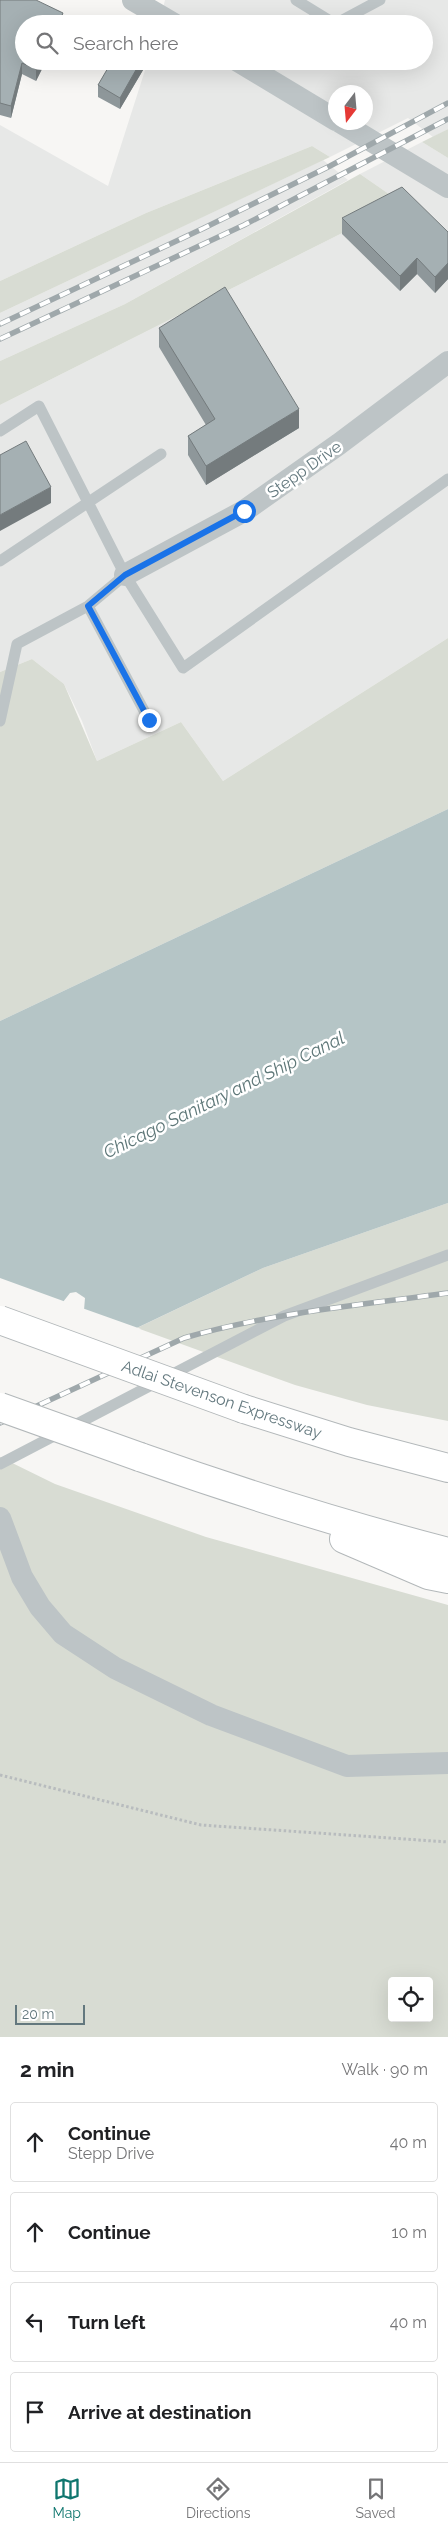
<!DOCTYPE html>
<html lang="en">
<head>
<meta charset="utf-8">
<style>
  :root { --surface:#fff; --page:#f6f6f6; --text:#202124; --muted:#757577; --line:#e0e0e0; --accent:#0f766e }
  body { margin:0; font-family:Raleway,sans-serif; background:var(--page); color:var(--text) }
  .controls { position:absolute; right:15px; bottom:15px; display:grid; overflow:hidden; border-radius:5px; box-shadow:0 5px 20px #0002 }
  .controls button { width:45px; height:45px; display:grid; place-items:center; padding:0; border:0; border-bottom:1px solid var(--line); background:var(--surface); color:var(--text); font:25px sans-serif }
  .compass { position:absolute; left:328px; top:85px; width:45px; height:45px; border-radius:50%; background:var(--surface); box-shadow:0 5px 20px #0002; rotate:196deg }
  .scale { position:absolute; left:15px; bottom:12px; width:70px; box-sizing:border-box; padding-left:5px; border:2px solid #63787e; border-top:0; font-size:14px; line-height:18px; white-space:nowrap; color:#63787e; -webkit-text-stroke:4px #fff; paint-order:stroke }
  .stop { position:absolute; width:15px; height:15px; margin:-11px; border:4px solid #1a73e8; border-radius:50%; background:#fff }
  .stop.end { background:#1a73e8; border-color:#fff; box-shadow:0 1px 5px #0008 }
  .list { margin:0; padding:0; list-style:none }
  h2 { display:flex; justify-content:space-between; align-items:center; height:65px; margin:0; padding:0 20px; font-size:21px }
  h2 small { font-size:16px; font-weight:400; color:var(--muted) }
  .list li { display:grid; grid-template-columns:32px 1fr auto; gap:15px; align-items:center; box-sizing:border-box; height:80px; margin:0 10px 10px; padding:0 10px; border:1px solid var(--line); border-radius:5px }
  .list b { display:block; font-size:19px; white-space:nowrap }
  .list p { margin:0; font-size:16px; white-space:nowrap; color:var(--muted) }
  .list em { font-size:16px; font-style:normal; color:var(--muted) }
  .icon { flex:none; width:28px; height:28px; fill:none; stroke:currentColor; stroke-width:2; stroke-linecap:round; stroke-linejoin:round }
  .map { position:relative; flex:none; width:448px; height:2037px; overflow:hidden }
  .search { position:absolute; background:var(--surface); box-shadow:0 5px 20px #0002; left:15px; right:15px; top:15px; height:55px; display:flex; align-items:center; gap:12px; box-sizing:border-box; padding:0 18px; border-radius:28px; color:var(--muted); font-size:19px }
  .sheet { height:425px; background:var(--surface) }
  nav { display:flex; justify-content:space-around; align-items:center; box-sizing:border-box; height:70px; border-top:1px solid var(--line); background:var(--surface); font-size:14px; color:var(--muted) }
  nav a { display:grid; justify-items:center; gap:2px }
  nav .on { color:var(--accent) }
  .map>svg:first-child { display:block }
  .built { fill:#e7e8e7; fill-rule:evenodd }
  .green { fill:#d8dcd3; fill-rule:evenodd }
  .water { fill:#b5c5c6; fill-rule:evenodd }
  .pier { fill:#f7f6f4 }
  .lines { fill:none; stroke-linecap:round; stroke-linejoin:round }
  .highway-casing { stroke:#b3b8ba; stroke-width:30 }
  .path { stroke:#b8bcbe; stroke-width:3; stroke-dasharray:2.5 2.5; stroke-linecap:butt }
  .lane { stroke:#bdc4c6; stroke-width:11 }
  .street { stroke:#bdc4c6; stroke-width:22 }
  .highway { stroke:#fff; stroke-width:28 }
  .rail-casing { stroke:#9fa8ab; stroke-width:5.5 }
  .rail { stroke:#fff; stroke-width:4; stroke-dasharray:11; stroke-linecap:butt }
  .highway-bridge-casing { stroke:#b3b8ba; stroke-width:30; stroke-linecap:butt }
  .highway-bridge { stroke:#fff; stroke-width:28 }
  .wall { fill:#8e979a }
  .shaded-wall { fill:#747b7d }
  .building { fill:#a5b0b3; stroke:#747b7d }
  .route { stroke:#1a73e8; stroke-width:6 }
  .labels { text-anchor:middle; stroke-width:5; stroke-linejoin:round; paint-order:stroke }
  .street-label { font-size:16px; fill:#63787e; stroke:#fff }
  .water-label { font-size:18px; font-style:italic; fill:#5e7778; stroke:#fff }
</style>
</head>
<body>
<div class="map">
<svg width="448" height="2037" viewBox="0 0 448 2037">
  <rect width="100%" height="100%" fill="#f7f6f4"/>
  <path class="built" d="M165,0H448V129L433,137L408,118L330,157L312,146L146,213L0,281V125L108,186L148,61H424V24H159ZM336,92H366V122H336Z
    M422,142L448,158V638L223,781L181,722L97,761L82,721L64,684L32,659L0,672V405L402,203L360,174Z
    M323,160L348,180L125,304L0,361V313Z"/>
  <path class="green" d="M448,129V158L422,142Z
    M312,146L330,157L0,313V281L146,213Z
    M360,174L402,203L0,405V361L125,304Z
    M448,638V809L0,1021V672L32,659L64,684L97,761L181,722L223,781Z
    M448,1203V1421L367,1405L295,1385L137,1328L263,1268Z
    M0,1457L55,1484L206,1537L448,1605V2037H0ZM392,1981H429V2018H392Z"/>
  <path class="water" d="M448,809V1203L263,1268L0,1393V1021ZM76,1292L85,1298L84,1310L73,1315L64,1308L63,1302L70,1293Z"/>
  <path class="pier" d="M0,1278L66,1302L69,1311L78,1312L82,1308L141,1329L0,1395Z"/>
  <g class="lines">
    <g class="highway-casing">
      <path id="highway" d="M244,1409L349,1442L448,1468
        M140,1457C242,1493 344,1525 448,1552
        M344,1539L428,1575L448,1579"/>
    </g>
    <path class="path" d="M0,1775L201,1825L448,1842"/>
    <path class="lane" d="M296,0L335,24L380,0
      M0,431L39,406L125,575L183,668L448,479
      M0,561L161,454
      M88,606L149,720
      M0,721L17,644L88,606L125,575
      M0,1464L284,1316L448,1255"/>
    <path class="street" d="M133,0L174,24
      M238,61L336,120
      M340,122L448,187
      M125,575L244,511L339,444L448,362
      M0,1518L22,1577L40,1607L63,1634L115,1668L211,1715L347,1766L448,1763"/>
    <use href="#highway" class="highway"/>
    <g class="rail-casing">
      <path id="rail" d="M0,324L204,228L330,166L448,103
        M0,339L244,225L448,119
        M0,1423L184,1338C270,1313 360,1305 448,1293"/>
    </g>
    <use href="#rail" class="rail"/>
    <g class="highway-bridge-casing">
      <path id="highway-bridge" d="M0,1320L244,1409
        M0,1407L140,1457"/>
    </g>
    <use href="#highway-bridge" class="highway-bridge"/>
  </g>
  <path class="wall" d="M0,0L63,24L24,61H46L36,81L22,74L11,118L0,115Z
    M146,61V65L120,109L98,97V85Z
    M342,218L448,232V279L435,293L417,274L400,291L342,234Z
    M159,328L299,428L206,485L188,455V436L206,425L159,347Z"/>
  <path class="shaded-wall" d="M63,13V24H58Z
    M40,61H46L36,81V69Z
    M141,61H146V65L120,109V98Z
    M22,63V74L11,118V106Z
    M417,258V274L400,291V276Z
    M448,263V279L435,293V277Z
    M299,409V428L206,485V466Z
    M51,487V503L0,531V515Z"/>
  <path class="building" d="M0,0H36L63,13L58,24H24V61H40L36,69L22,63L11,106L0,103Z
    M112,61H141L120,98L98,85Z
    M402,187L448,232V263L435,277L417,258L400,276L342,218Z
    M225,287L299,409L206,466L188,436L215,419L159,328Z
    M26,441L51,487L0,515V455Z"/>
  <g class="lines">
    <path class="route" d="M149,720L88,606L125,575L244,511"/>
  </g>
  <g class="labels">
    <g class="street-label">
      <text transform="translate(304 469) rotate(-35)" y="6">Stepp Drive</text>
      <text transform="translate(222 1399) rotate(19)" y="6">Adlai Stevenson Expressway</text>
    </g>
    <g class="water-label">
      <text transform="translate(224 1095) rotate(-26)" y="6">Chicago Sanitary and Ship Canal</text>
    </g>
  </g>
</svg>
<div class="controls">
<button><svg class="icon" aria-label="locate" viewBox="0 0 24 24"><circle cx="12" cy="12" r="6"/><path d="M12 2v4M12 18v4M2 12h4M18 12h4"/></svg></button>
</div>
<svg class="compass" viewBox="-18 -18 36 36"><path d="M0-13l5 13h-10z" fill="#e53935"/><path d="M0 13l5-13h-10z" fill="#757577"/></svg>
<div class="scale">20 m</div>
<div class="stop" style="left:244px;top:511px"></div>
<div class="stop end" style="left:149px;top:720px"></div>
<div class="search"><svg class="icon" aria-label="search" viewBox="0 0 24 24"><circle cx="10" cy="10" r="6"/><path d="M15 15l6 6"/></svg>Search here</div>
</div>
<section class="sheet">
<h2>2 min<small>Walk · 90 m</small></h2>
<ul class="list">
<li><svg class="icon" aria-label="ahead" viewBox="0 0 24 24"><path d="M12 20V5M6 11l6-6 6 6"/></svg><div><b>Continue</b><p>Stepp Drive</p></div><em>40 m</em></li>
<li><svg class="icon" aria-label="ahead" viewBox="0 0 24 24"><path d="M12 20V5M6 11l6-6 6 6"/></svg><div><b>Continue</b></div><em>10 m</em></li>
<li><svg class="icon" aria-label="left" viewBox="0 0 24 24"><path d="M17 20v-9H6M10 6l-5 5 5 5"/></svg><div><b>Turn left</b></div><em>40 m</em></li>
<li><svg class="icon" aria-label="arrive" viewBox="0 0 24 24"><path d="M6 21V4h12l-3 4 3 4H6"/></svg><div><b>Arrive at destination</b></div></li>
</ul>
</section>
<nav>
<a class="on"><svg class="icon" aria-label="map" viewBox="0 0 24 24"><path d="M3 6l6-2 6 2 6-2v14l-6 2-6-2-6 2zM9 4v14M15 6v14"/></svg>Map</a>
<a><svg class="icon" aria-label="directions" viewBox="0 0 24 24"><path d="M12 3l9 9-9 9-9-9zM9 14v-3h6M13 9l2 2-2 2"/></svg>Directions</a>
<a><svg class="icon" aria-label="saved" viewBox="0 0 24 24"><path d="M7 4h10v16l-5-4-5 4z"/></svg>Saved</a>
</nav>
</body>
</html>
